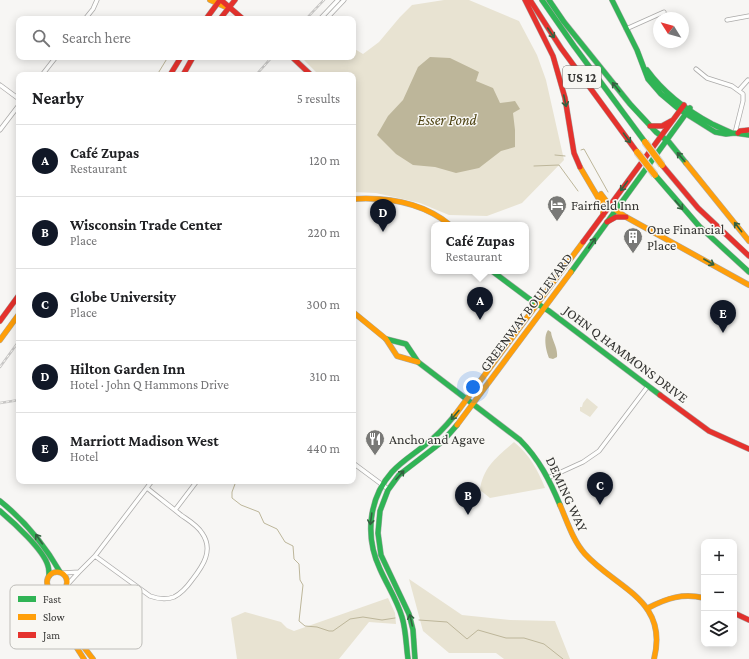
<!DOCTYPE html>
<html lang="en">
<head>
<meta charset="utf-8">
<style>
  :root { --surface:#fff; --page:#f6f6f6; --text:#202124; --muted:#757577; --line:#e0e0e0; --accent:#111827 }
  body { margin:0; font-family:"Crimson Pro",serif; background:var(--page); color:var(--text) }
  .controls { position:absolute; right:12px; bottom:12px; display:grid; overflow:hidden; border-radius:8px; box-shadow:0 2px 10px #0003 }
  .controls button { width:36px; height:36px; display:grid; place-items:center; padding:0; border:0; border-bottom:1px solid var(--line); background:var(--surface); color:var(--text); font:20px sans-serif }
  .compass { position:absolute; left:653px; top:12px; width:36px; height:36px; border-radius:50%; background:var(--surface); box-shadow:0 2px 10px #0003; rotate:307deg }
  .you { position:absolute; left:473px; top:387px; width:14px; height:14px; margin:-10px; border:3px solid #fff; border-radius:50%; background:#1a73e8; box-shadow:0 0 0 6px #1a73e833 }
  .badge { display:grid; place-items:center; width:26px; height:26px; border-radius:50%; background:var(--accent); color:#fff; font-size:13px; font-weight:700 }
  .pin { position:absolute; translate:-50% -33px; filter:drop-shadow(0 1px 2px #0008) }
  .pin::after { content:''; position:absolute; top:21px; width:14px; height:12px; background:inherit; clip-path:polygon(0 0,100% 0,50% 100%) }
  .popup { position:absolute; left:431px; top:222px; width:98px; height:52px; box-sizing:border-box; display:grid; place-content:center; border-radius:8px; background:var(--surface); filter:drop-shadow(0 1px 3px #0005); font-size:13px; white-space:nowrap; color:var(--muted) }
  .popup b { font-size:15px; color:var(--text) }
  .popup::after { content:''; position:absolute; left:50%; top:100%; margin-left:-8px; border:8px solid transparent; border-top-color:var(--surface) }
  .list { margin:0; padding:0; list-style:none }
  h2 { display:flex; justify-content:space-between; align-items:center; height:52px; margin:0; padding:0 16px; font-size:17px }
  h2 small { font-size:13px; font-weight:400; color:var(--muted) }
  .list li { display:grid; grid-template-columns:26px 1fr auto; gap:12px; align-items:center; box-sizing:border-box; height:72px; padding:0 16px; border-top:1px solid var(--line) }
  .list b { display:block; font-size:15px; white-space:nowrap }
  .list p { margin:0; font-size:13px; white-space:nowrap; color:var(--muted) }
  .list em { font-size:13px; font-style:normal; color:var(--muted) }
  .icon { flex:none; width:22px; height:22px; fill:none; stroke:currentColor; stroke-width:2; stroke-linecap:round; stroke-linejoin:round }
  .map { position:relative; flex:none; width:749px; height:659px; overflow:hidden }
  .search { position:absolute; background:var(--surface); box-shadow:0 2px 10px #0003; left:16px; top:16px; width:340px; height:44px; display:flex; align-items:center; gap:10px; box-sizing:border-box; padding:0 14px; border-radius:8px; color:var(--muted); font-size:15px }
  .panel { position:absolute; background:var(--surface); box-shadow:0 2px 10px #0003; left:16px; top:72px; width:340px; height:412px; border-radius:8px }
  .map>svg:first-child { display:block }
  .green { fill:#e8e3d2 }
  .water { fill:#bdb69a }
  .lines { fill:none; stroke-linecap:round; stroke-linejoin:round }
  .stream { stroke:#bdb69a; stroke-width:1 }
  .street-casing { stroke:#abaaa9; stroke-width:5 }
  .fast-casing { stroke:#abaaa9; stroke-width:6 }
  .slow-casing { stroke:#abaaa9; stroke-width:6 }
  .jam-casing { stroke:#abaaa9; stroke-width:6 }
  .street { stroke:#fefefd; stroke-width:3.5 }
  .fast { stroke:#30b455; stroke-width:5 }
  .slow { stroke:#ff9f0a; stroke-width:5 }
  .jam { stroke:#e5322d; stroke-width:5 }
  .rail-casing { stroke:#c7c6c5; stroke-width:2.5 }
  .rail { stroke:#f8f7f3; stroke-width:1; stroke-dasharray:3; stroke-linecap:butt }
  .slow-bridge-casing { stroke:#d3d3d2; stroke-width:8; stroke-linecap:butt }
  .slow-bridge { stroke:#ff9f0a; stroke-width:6 }
  .oneway { stroke:#33613f }
  .labels { text-anchor:middle; stroke-width:3; stroke-linejoin:round; paint-order:stroke }
  .shield { fill:#f8f7f3; stroke:#706f6d; stroke-width:1 }
  .shield-label { font-size:13px; font-weight:bold; fill:#353533 }
  .poi-label { font-size:14px; fill:#353533; stroke:#f8f7f3; text-anchor:start }
  .street-label { font-size:14px; fill:#353533; stroke:#f8f7f3 }
  .water-label { font-size:15px; font-style:italic; fill:#4d4212; stroke:#f8f7f3 }
  .key { fill:#f8f7f3; stroke:#bebdb9; stroke-width:1 }
  .key-label { font-size:11px; fill:#353533 }
</style>
</head>
<body>
<div class="map">
<svg width="749" height="659" viewBox="0 0 749 659">
  <rect width="100%" height="100%" fill="#f7f6f4"/>
  <path class="green" d="M444,0H469L519,21L537,55L546,80L564,160L522,203L487,216L449,215L420,203L376,193L353,192V75H319L304,60L306,57H353V48L363,54L379,42L400,17L412,5Z
    M587,398L598,407L590,417L580,411V407H582L583,403Z
    M514,442C529,454 538,470 545,488L490,498L480,490C483,467 497,457 514,442Z
    M409,579L462,615L510,620L555,621L570,659H504L496,653H449L423,631Z
    M388,598L395,613L396,624L369,622L339,659H237L231,618L245,612L281,622L287,628L294,631Z"/>
  <path class="water" d="M430,57L450,58L479,72L476,81L493,88L500,103L515,101L520,109L513,113L515,130V147L501,151L479,168L456,173L435,167L413,165L396,154L377,135L388,116L403,100L418,67Z
    M548,330L551,332C552,341 558,347 557,357L553,359L549,358C546,351 543,337 548,330Z"/>
  <g class="lines">
    <path class="stream" d="M194,19V18
      M157,75L168,57
      M581,150L584,149L608,192
      M555,155L565,156
      M534,166L559,165L578,191
      M233,481L235,484L232,492V498L241,505L259,512L264,523L277,529L285,542L293,546L294,559L299,564L300,580L303,585L299,621L305,626L317,627L329,631H333L350,619L363,617L382,620L395,618
      M419,620L447,622L467,639L478,630L506,638H524L544,644L563,659"/>
    <g class="street-casing">
      <path id="street" d="M85,19L93,9L97,0
        M320,19L338,0
        M326,19L344,0
        M727,20L749,16
        M626,29L664,12
        M696,69L707,78L732,86L743,94V101L735,133
        M42,75L56,57
        M0,85L19,99
        M739,90L748,80
        M0,130L19,105
        M353,463L388,489
        M548,478L583,462L599,451L648,386
        M175,510L197,481
        M95,556L150,596C158,599 166,600 174,597C182,593 187,587 192,580C203,566 214,550 202,533C197,525 188,520 181,515C170,506 158,497 147,488
        M79,572L95,556L152,481
        M63,573L79,572L67,585"/>
    </g>
    <g class="fast-casing">
      <path id="fast" d="M542,0L574,46L645,142
        M549,0L564,22L630,104L656,132L669,142L686,163
        M612,0L637,50L648,79L661,94L680,110L715,132L726,134L735,133L749,135
        M647,70C663,92 688,111 712,124C718,127 726,130 732,133
        M655,175L699,226L749,272
        M492,271L528,298L549,311L660,395
        M571,272L690,108
        M386,339L406,344L418,362L520,440C539,459 550,481 560,505
        M0,501C25,521 44,544 60,572
        M0,511C13,522 44,550 48,566C49,569 49,573 49,576
        M408,659C406,645 406,630 402,617C397,600 387,585 380,569C365,537 368,499 392,472C402,461 414,454 425,445C437,436 446,426 455,415
        M415,659L413,630L409,614L381,555L378,533L380,511L388,490L399,475L443,441L457,425"/>
    </g>
    <g class="slow-casing">
      <path id="slow" d="M210,0L228,8
        M686,163L749,241
        M580,167L603,206V215
        M601,194L610,206L626,217L749,285
        M353,199C387,197 423,203 450,225
        M353,312L386,339L397,356L418,362
        M0,340L19,314
        M455,415L583,242
        M457,425L571,272
        M560,505C567,521 573,541 585,554C617,589 669,600 654,659
        M47 582a10 10 0 1 1 20 0a10 10 0 1 1-20 0Z
        M65,588L63,604L65,610L83,646L93,659
        M50,589L66,631L84,659
        M648,608C667,598 683,593 704,598"/>
    </g>
    <g class="jam-casing">
      <path id="jam" d="M221,0L243,19
        M525,0L553,56L565,98L574,153L580,167
        M530,0L561,48L637,152
        M206,19L220,0
        M220,19L235,0
        M292,57L311,75
        M170,75L181,57
        M183,75L193,57
        M650,126H662L673,120
        M738,133L740,131L749,130
        M662,165L698,208L749,256
        M607,222L616,217H626
        M583,242L684,105
        M0,321L19,295
        M660,395L709,431L749,449
        M734,613L749,620"/>
    </g>
    <use href="#street" class="street"/>
    <use href="#fast" class="fast"/>
    <use href="#slow" class="slow"/>
    <use href="#jam" class="jam"/>
    <g class="rail-casing">
      <path id="rail" d="M306,19L324,0
        M256,75L272,57
        M0,367L19,341
        M0,403L19,400"/>
    </g>
    <use href="#rail" class="rail"/>
    <g class="slow-bridge-casing">
      <path id="slow-bridge" d="M645,142L662,165
        M637,152L655,175"/>
    </g>
    <use href="#slow-bridge" class="slow-bridge"/>
  </g>
  <defs><path id="oneway-shaft" d="M-6 0H5M1.5-3L5.5 0L1.5 3" fill="none" stroke-width="1.6" stroke-linecap="round" stroke-linejoin="round"/></defs>
  <g class="oneway">
    <use href="#oneway-shaft" transform="translate(551 33) rotate(56)"/>
    <use href="#oneway-shaft" transform="translate(616 87) rotate(-129)"/>
    <use href="#oneway-shaft" transform="translate(565 101) rotate(78)"/>
    <use href="#oneway-shaft" transform="translate(627 138) rotate(54)"/>
    <use href="#oneway-shaft" transform="translate(681 157) rotate(-130)"/>
    <use href="#oneway-shaft" transform="translate(624 186) rotate(126)"/>
    <use href="#oneway-shaft" transform="translate(679 205) rotate(50)"/>
    <use href="#oneway-shaft" transform="translate(738 227) rotate(-128)"/>
    <use href="#oneway-shaft" transform="translate(592 243) rotate(-56)"/>
    <use href="#oneway-shaft" transform="translate(709 262) rotate(30)"/>
    <use href="#oneway-shaft" transform="translate(455 415) rotate(130)"/>
    <use href="#oneway-shaft" transform="translate(400 475) rotate(-48)"/>
    <use href="#oneway-shaft" transform="translate(371 519) rotate(98)"/>
    <use href="#oneway-shaft" transform="translate(39 539) rotate(-125)"/>
    <use href="#oneway-shaft" transform="translate(411 620) rotate(-103)"/>
  </g>
  <defs>
    <g id="hotel-pin" transform="scale(1)"><path d="M0 17L-7.5 6A9.5 9.5 0 1 1 7.5 6Z" fill="#797977" stroke="#f8f7f3"/><path d="M-6-4.5h1.5V1H6V5H4.5V3h-9V5H-6ZM-4 0a1.8 1.8 0 1 1 3.6 0ZM.5 0V-2.5h3Q6-2.5 6 0Z" fill="#fff"/></g>
    <g id="building-pin" transform="scale(1)"><path d="M0 17L-7.5 6A9.5 9.5 0 1 1 7.5 6Z" fill="#797977" stroke="#f8f7f3"/><path d="M-4-6H4V6H1V3H-1V6H-4ZM-2.5-4.3h1.7v1.8h-1.7ZM.8-4.3h1.7v1.8H.8ZM-2.5-1h1.7V.8h-1.7ZM.8-1h1.7V.8H.8Z" fill="#fff"/></g>
    <g id="restaurant-pin" transform="scale(1)"><path d="M0 17L-7.5 6A9.5 9.5 0 1 1 7.5 6Z" fill="#797977" stroke="#f8f7f3"/><path d="M-5-6h1v4h1v-4h1v4h1v-4h1v5L-1.5 .5V6h-2V.5L-5-1ZM5-6V6H3V1.5H1.5Q1.5-4 5-6Z" fill="#fff"/></g>
  </defs>
  <g fill-rule="evenodd">
    <use href="#hotel-pin" x="557" y="205"/>
    <use href="#building-pin" x="633" y="237"/>
    <use href="#restaurant-pin" x="375" y="439"/>
  </g>
  <g class="labels">
    <rect class="shield" x="563" y="66" width="38" height="22" rx="3"/>
    <g class="shield-label">
      <text x="582" y="82">US 12</text>
    </g>
    <g class="poi-label">
      <text x="571" y="210">Fairfield Inn</text>
      <text x="647" y="234">One Financial<tspan x="647" dy="16">Place</tspan></text>
      <text x="389" y="444">Ancho and Agave</text>
    </g>
    <g class="street-label">
      <text transform="translate(526 312) rotate(-53)" y="5">GREENWAY BOULEVARD</text>
      <text transform="translate(626 354) rotate(37)" y="5">JOHN Q HAMMONS DRIVE</text>
      <text transform="translate(567 494) rotate(65)" y="5">DEMING WAY</text>
    </g>
    <g class="water-label">
      <text x="447" y="125">Esser Pond</text>
    </g>
  </g>
  <rect x="10" y="585" width="132" height="64" rx="6" class="key"/>
  <rect x="18" y="596" width="18" height="6" fill="#30b455"/>
  <rect x="18" y="614" width="18" height="6" fill="#ff9f0a"/>
  <rect x="18" y="632" width="18" height="6" fill="#e5322d"/>
  <g class="key-label">
    <text x="43" y="603">Fast</text>
    <text x="43" y="621">Slow</text>
    <text x="43" y="639">Jam</text>
  </g>
</svg>
<div class="controls">
<button>+</button>
<button>−</button>
<button><svg class="icon" aria-label="layers" viewBox="0 0 24 24"><path d="M12 4l9 5-9 5-9-5zM3 14l9 5 9-5"/></svg></button>
</div>
<svg class="compass" viewBox="-18 -18 36 36"><path d="M0-13l5 13h-10z" fill="#e53935"/><path d="M0 13l5-13h-10z" fill="#757577"/></svg>
<div class="you"></div>
<div class="pin badge" style="left:480px;top:320px">A</div>
<div class="popup"><b>Café Zupas</b>Restaurant</div>
<div class="pin badge" style="left:468px;top:515px">B</div>
<div class="pin badge" style="left:600px;top:505px">C</div>
<div class="pin badge" style="left:383px;top:232px">D</div>
<div class="pin badge" style="left:723px;top:333px">E</div>
<div class="search"><svg class="icon" aria-label="search" viewBox="0 0 24 24"><circle cx="10" cy="10" r="6"/><path d="M15 15l6 6"/></svg>Search here</div>
<section class="panel">
<h2>Nearby<small>5 results</small></h2>
<ul class="list">
<li><span class="badge">A</span><div><b>Café Zupas</b><p>Restaurant</p></div><em>120 m</em></li>
<li><span class="badge">B</span><div><b>Wisconsin Trade Center</b><p>Place</p></div><em>220 m</em></li>
<li><span class="badge">C</span><div><b>Globe University</b><p>Place</p></div><em>300 m</em></li>
<li><span class="badge">D</span><div><b>Hilton Garden Inn</b><p>Hotel · John Q Hammons Drive</p></div><em>310 m</em></li>
<li><span class="badge">E</span><div><b>Marriott Madison West</b><p>Hotel</p></div><em>440 m</em></li>
</ul>
</section>
</div>
</body>
</html>
